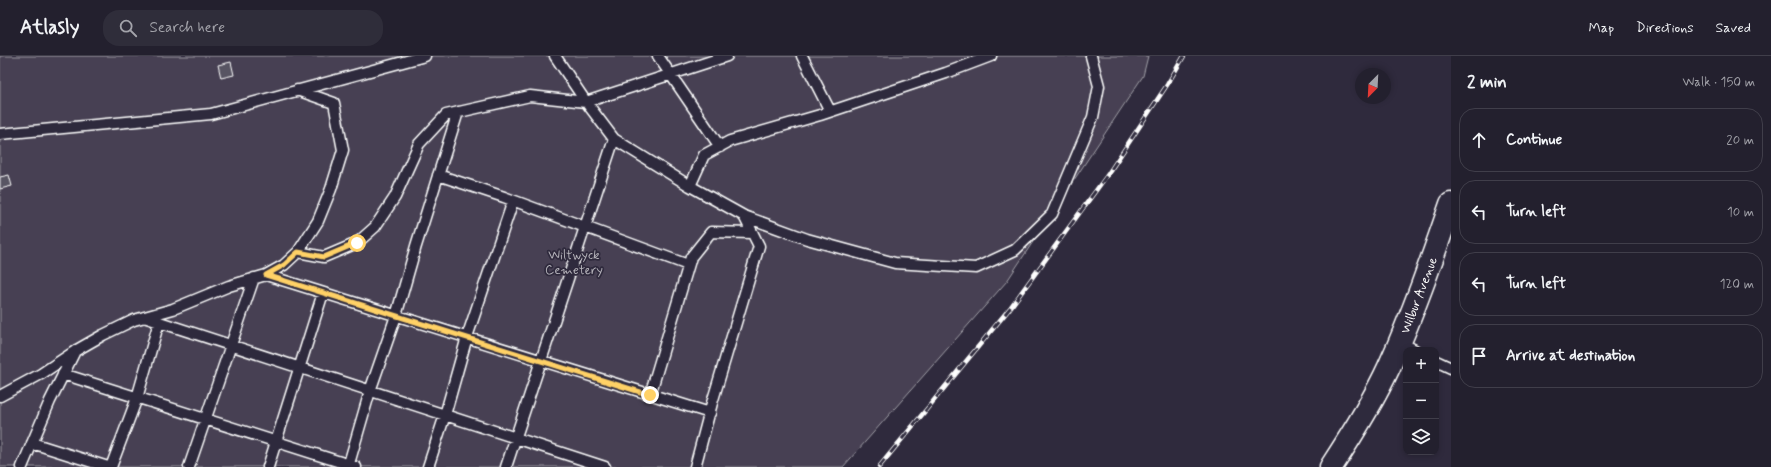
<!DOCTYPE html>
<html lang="en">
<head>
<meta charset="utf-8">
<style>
  :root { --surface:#23202e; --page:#2f2d3a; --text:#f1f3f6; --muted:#a3a3aa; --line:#403e4a }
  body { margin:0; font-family:Mynerve,sans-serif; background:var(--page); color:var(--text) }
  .controls { position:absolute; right:12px; bottom:12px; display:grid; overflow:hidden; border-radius:8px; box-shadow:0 2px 6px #0003 }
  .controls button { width:36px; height:36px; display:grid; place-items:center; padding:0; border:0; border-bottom:1px solid var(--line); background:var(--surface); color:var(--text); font:20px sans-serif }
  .compass { position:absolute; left:1355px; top:12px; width:36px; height:36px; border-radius:50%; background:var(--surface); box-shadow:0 2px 6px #0003; rotate:204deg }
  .stop { position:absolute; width:12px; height:12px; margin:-9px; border:3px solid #ffd166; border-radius:50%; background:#fff }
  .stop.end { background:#ffd166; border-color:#fff; box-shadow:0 1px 4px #0008 }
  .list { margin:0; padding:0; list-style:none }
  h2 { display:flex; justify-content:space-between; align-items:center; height:52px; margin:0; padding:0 16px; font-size:17px }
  h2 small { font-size:13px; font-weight:400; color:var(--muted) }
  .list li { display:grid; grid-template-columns:26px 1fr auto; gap:12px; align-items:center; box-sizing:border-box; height:64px; margin:0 8px 8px; padding:0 8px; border:1px solid var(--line); border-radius:16px }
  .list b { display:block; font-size:15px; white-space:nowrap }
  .list em { font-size:13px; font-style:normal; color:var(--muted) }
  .icon { flex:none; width:22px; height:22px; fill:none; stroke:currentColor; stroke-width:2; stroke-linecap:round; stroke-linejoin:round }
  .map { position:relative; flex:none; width:1451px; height:411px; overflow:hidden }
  header { display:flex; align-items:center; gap:24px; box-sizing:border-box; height:56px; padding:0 20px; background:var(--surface); border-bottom:1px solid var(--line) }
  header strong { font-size:19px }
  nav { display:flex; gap:22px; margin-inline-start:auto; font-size:14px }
  .search { width:280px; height:36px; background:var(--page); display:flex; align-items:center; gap:10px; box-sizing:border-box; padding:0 14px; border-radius:16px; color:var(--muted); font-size:15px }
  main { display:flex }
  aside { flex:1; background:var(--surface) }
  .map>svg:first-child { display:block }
  .green { fill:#464152; stroke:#a2a0a8 }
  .building { fill:#595564; stroke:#fff }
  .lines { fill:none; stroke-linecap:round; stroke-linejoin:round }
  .service-casing { stroke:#fff; stroke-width:13 }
  .primary-casing { stroke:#fff; stroke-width:25 }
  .service { stroke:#2f2a3d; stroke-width:10 }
  .primary { stroke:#2f2a3d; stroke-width:22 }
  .rail-casing { stroke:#fff; stroke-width:4.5 }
  .rail { stroke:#2f2a3d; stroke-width:3; stroke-dasharray:9; stroke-linecap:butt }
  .route { stroke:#ffd166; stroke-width:5 }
  .labels { text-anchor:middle; stroke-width:3.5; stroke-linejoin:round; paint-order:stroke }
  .park-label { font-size:13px; fill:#b5b3ba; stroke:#2f2a3d }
  .street-label { font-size:13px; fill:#fff; stroke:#2f2a3d }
</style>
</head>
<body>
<header>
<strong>Atlasly</strong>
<div class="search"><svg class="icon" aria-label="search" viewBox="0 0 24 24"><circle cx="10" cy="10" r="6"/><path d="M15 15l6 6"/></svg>Search here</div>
<nav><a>Map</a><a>Directions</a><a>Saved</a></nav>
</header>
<main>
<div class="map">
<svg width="1451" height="411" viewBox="0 0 1451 411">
  <rect width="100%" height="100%" fill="#2f2a3d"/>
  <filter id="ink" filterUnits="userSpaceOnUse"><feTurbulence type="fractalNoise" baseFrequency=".025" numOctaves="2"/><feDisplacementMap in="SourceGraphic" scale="8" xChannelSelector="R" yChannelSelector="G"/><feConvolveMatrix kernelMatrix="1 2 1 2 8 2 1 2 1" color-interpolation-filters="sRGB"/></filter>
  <g filter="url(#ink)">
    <path class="green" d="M0,0H1148L1143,20L1007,225L843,411H0Z"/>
    <path class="building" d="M231,6L234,19L221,22L218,9Z
      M9,119L12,130L0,133V121Z"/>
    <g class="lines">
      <g class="service-casing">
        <path id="service" d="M555,0L586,46L614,83L690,130L744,160L759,190L712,347L695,411
          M658,0L720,91
          M802,0L830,55
          M0,78L211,58L425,0
          M438,119L504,141L688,209
          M690,130L704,99L730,85L820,59L946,17L991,0
          M744,160L807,183L895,207L976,212L1015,194L1052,158L1093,61L1099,30L1091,0
          M298,196L324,201L357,187L375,171L395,141L419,88L446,59L530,40L586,46L727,0
          M266,219L710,357
          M144,261L605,411
          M1399,286L1415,294
          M1436,305L1451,312
          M63,318L356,411
          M650,339L691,201L711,176L752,177
          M0,340L41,318L74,296
          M32,387L108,411
          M22,411L50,345L75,295L103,279L134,264L173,253L229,230L266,219L284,209L298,196L318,165L331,133L343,94L334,47L297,34
          M111,411L137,342L159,266
          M189,411L254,222
          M268,411L323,237
          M348,411L370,335L396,260L416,190L458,56
          M428,411L445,359L467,281L513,145
          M506,411L614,83"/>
      </g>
      <g class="primary-casing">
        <path id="primary" d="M1331,411C1352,379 1373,346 1389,311C1413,258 1432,203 1451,148"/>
      </g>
      <use href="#service" class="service"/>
      <use href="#primary" class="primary"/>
      <g class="rail-casing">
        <path id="rail" d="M879,411L1010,252L1108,118L1167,29L1184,0"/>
      </g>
      <use href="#rail" class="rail"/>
    </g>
  </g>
  <g class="lines" filter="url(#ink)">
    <path class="route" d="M357,187L324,201L298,196L284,209L266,219L650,339"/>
  </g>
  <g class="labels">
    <g class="park-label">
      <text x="574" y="203">Wiltwyck<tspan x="574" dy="15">Cemetery</tspan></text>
    </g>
    <g class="street-label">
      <text transform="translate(1418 239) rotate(-69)" y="5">Wilbur Avenue</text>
    </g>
  </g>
</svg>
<div class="controls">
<button>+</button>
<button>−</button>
<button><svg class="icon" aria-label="layers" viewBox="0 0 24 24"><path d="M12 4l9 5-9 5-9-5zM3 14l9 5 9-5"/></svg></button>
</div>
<svg class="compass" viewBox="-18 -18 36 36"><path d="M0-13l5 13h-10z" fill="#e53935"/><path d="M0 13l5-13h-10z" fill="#a3a3aa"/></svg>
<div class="stop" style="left:357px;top:187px"></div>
<div class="stop end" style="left:650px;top:339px"></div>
</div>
<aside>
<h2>2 min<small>Walk · 150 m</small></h2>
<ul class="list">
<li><svg class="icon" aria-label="ahead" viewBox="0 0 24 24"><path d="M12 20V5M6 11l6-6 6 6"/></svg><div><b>Continue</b></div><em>20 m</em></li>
<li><svg class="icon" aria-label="left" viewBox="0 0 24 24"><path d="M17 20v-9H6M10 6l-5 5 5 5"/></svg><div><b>Turn left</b></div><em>10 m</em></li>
<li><svg class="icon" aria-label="left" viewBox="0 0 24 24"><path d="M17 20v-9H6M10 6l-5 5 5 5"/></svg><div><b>Turn left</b></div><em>120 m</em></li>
<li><svg class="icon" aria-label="arrive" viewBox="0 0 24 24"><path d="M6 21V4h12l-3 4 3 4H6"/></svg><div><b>Arrive at destination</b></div></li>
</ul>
</aside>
</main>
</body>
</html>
